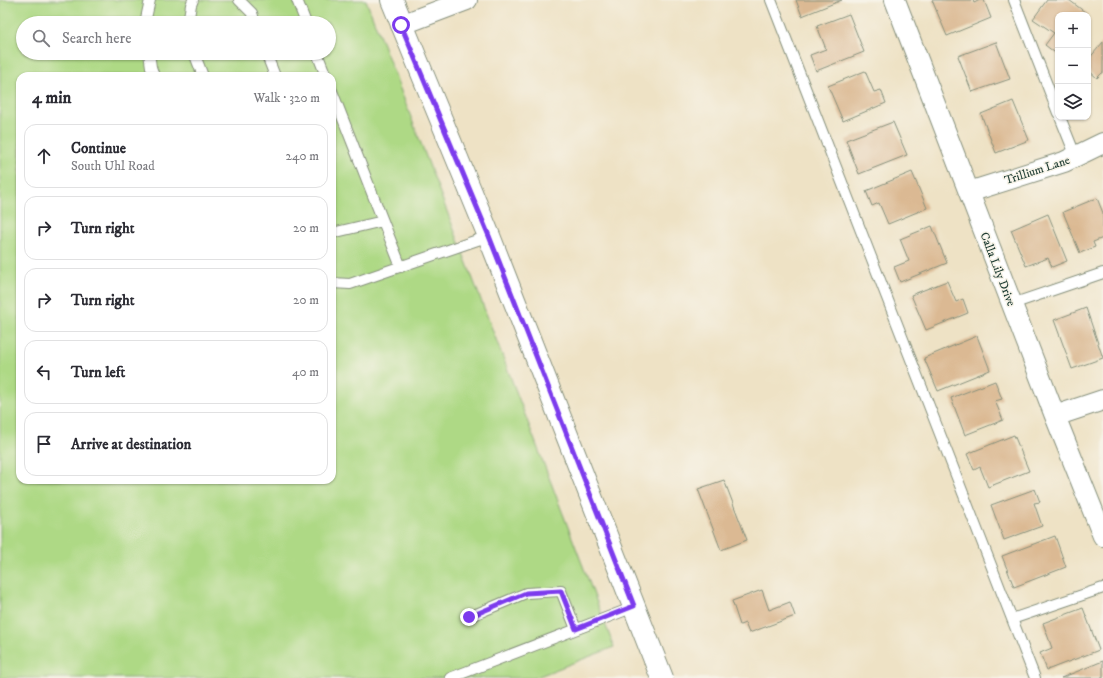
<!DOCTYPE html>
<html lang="en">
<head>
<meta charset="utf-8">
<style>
  :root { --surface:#fff; --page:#f2f2f3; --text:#2b2b33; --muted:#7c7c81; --line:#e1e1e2 }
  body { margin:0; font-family:"IM FELL DW Pica",serif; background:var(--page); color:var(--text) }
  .controls { position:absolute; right:12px; top:12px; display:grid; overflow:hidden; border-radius:8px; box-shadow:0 1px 3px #0004 }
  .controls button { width:36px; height:36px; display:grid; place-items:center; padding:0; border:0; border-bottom:1px solid var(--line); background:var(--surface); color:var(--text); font:20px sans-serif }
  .stop { position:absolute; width:12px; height:12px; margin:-9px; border:3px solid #7c3aed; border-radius:50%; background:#fff }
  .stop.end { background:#7c3aed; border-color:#fff; box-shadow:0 1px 4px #0008 }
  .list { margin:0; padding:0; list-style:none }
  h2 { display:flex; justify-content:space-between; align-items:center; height:52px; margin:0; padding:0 16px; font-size:17px }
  h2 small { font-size:13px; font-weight:400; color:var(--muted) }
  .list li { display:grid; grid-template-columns:26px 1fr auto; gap:12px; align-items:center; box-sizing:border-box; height:64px; margin:0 8px 8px; padding:0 8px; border:1px solid var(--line); border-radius:12px }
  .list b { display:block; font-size:15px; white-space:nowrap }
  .list p { margin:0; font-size:13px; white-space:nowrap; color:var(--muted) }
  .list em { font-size:13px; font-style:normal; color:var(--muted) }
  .icon { flex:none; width:22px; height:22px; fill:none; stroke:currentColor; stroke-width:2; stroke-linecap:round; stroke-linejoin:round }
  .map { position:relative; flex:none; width:1103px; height:678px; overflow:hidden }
  .search { position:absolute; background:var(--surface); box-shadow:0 1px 3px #0004; left:16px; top:16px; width:320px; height:44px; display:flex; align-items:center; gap:10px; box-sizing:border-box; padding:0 14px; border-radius:22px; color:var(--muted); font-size:15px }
  .panel { position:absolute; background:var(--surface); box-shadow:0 1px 3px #0004; left:16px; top:72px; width:320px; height:412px; border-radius:12px }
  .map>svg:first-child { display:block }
  .green { fill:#aed985; stroke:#668b5c; fill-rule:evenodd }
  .building { fill:#dbb993 }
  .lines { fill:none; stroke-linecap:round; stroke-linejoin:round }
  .service-casing { stroke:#86907c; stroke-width:12 }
  .minor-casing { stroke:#86907c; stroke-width:22 }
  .secondary-casing { stroke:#86907c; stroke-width:24 }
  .service { stroke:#fff; stroke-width:10 }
  .minor { stroke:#fff; stroke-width:20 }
  .secondary { stroke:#fff; stroke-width:22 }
  .route { stroke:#7c3aed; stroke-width:5 }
  .labels { text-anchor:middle; stroke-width:3; stroke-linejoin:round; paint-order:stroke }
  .street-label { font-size:12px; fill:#1f3d34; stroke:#f7f3e8 }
</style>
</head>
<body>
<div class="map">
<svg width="1103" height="678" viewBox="0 0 1103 678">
  <rect width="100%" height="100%" fill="#f7f3e8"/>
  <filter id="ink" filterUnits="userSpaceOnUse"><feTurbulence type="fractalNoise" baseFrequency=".025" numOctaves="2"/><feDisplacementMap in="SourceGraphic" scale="8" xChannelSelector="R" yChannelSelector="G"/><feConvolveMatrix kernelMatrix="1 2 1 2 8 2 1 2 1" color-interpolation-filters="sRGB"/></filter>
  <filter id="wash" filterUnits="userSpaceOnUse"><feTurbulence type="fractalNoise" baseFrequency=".012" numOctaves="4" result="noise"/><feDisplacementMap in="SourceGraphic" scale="16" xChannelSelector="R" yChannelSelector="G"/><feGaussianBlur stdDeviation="0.9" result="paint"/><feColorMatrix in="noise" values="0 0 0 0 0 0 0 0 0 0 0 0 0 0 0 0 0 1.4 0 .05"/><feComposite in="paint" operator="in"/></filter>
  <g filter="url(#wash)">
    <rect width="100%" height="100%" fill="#eee2c5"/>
    <path class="green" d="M0,0H366L614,647L534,678H0ZM23,23H329V53H23ZM20,76H332V480H20Z"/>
    <g id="blocks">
      <path class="building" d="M796,0H842L802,16Z
        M932,0H973L974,3L980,0H984L991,18L947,36Z
        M1047,0H1069L1089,15H1058V55L1045,45L1054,33L1033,19Z
        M849,14L864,52L816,71L810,55L826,49L817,26Z
        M996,42L1010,79L972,92L958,56Z
        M1103,42V73H1102L1097,78L1088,70V60Z
        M865,71L874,92L881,90L886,103L843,121L828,86Z
        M1013,101L1029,140L996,153L981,114Z
        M893,122L907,155L859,174L846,140Z
        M912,172L927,208L888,224L879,203L872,206L866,191Z
        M1097,198L1103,213V238L1093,242L1095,247L1080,253L1063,212Z
        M1048,214L1067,261L1052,267L1048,258L1026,266L1011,230Z
        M932,226L947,263L900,282L894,267L909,261L900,239Z
        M947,281L956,302L963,299L968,313L926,330L911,295Z
        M1086,308L1103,358L1072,369L1054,320Z
        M977,336L990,370L938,391L924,358Z
        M995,381L1002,399L995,401L1003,420L965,435L951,398Z
        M1014,435L1029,471L988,487L980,467L974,470L967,454Z
        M724,480L747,540L721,550L698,489Z
        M1035,489L1040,502L1034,503L1042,526L1004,540L991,505Z
        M1055,536L1066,567L1014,587L1002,556Z
        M762,590L769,610L790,602L795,616L749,633L745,623L740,625L732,601Z
        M1083,608L1099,650L1047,670L1040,653L1052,648L1043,623Z
        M1103,661V678H1061Z"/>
    </g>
  </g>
  <g filter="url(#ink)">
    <use href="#blocks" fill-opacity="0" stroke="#86907c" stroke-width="1"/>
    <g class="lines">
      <g class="service-casing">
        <path id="service" d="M239,0L252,13L255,23
          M297,0L306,23
          M771,0L1035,678
          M1014,0L1058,113
          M145,23L150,0
          M188,23L191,5L193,0
          M149,53L151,67L154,76
          M194,53L203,76
          M266,53L275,76
          M317,53L326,76
          M332,91L401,267
          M1060,117L1076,157
          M332,233L383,221
          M332,283L350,284L489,236
          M1012,304L1103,273
          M469,617L526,593L561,591L576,629
          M1012,619L1103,588
          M450,678L634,607"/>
      </g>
      <g class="minor-casing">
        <path id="minor" d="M895,0L1055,416L1103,536
          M401,25L467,0
          M969,192L1064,162L1103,143
          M1055,416L1103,400"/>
      </g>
      <g class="secondary-casing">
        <path id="secondary" d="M392,0L489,236L662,678"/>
      </g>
      <use href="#service" class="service"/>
      <use href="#minor" class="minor"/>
      <use href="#secondary" class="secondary"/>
    </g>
  </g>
  <g class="lines" filter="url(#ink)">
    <path class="route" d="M401,25L489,236L634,606L576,629L561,591L526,593L469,617"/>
  </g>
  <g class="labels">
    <g class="street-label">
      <text transform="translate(1037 170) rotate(-18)" y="4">Trillium Lane</text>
      <text transform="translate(998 269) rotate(69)" y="4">Calla Lily Drive</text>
    </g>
  </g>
</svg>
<div class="controls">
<button>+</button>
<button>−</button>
<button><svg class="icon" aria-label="layers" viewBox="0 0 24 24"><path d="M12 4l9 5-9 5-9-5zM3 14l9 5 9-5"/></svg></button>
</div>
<div class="stop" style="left:401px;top:25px"></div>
<div class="stop end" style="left:469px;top:617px"></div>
<div class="search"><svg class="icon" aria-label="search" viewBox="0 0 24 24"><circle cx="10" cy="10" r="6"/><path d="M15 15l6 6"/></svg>Search here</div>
<section class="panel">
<h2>4 min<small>Walk · 320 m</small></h2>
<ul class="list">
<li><svg class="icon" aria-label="ahead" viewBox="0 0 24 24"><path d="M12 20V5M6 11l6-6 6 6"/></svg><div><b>Continue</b><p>South Uhl Road</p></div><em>240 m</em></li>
<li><svg class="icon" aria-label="right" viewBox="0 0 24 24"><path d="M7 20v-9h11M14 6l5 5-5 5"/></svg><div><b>Turn right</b></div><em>20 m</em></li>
<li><svg class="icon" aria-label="right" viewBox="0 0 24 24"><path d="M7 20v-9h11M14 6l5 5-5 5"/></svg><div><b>Turn right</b></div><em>20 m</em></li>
<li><svg class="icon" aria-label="left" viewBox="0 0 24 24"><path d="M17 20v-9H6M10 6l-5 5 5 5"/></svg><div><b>Turn left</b></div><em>40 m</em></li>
<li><svg class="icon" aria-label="arrive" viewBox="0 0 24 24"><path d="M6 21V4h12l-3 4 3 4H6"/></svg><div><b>Arrive at destination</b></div></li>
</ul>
</section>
</div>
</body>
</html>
